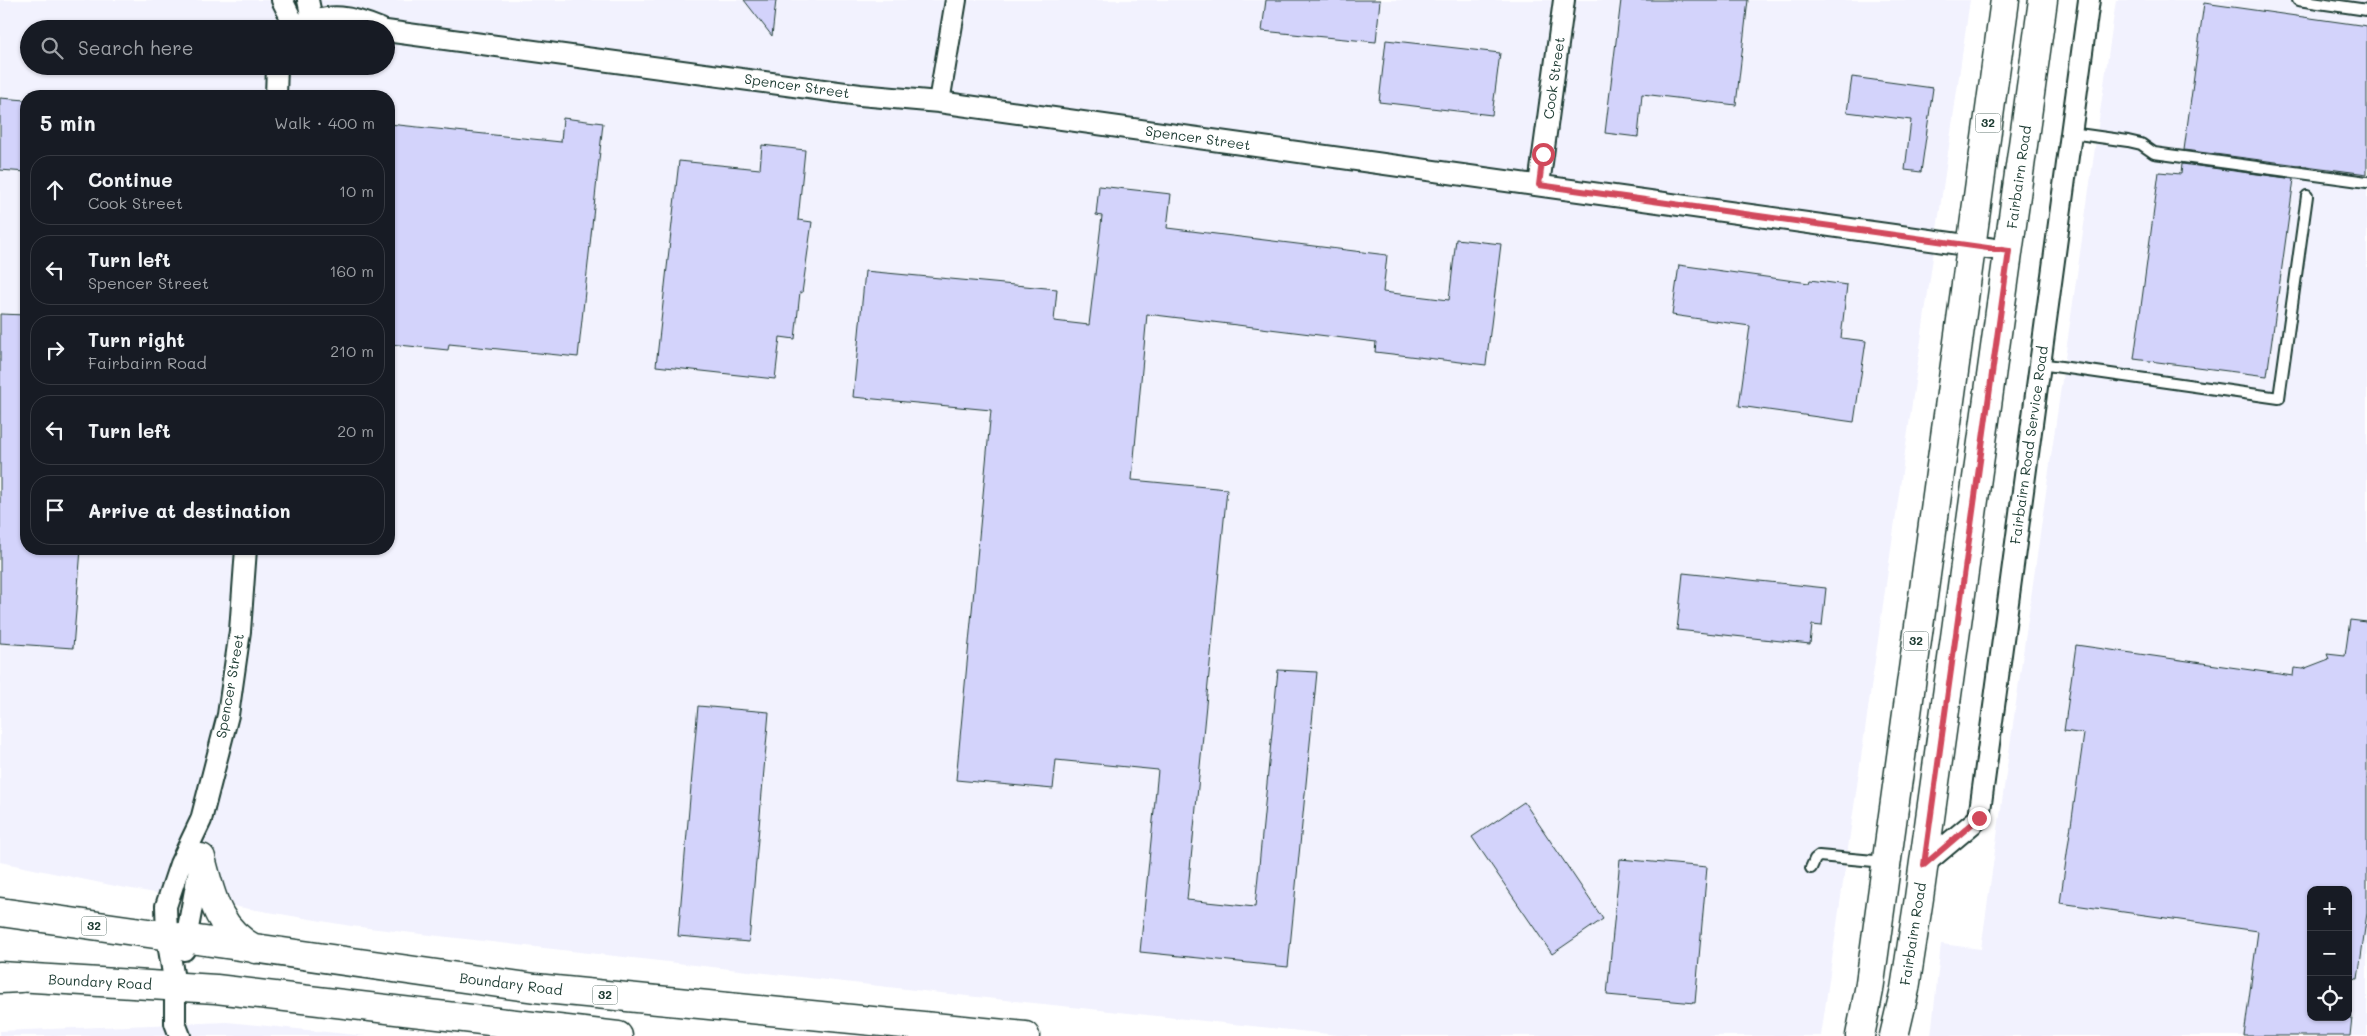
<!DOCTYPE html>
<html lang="en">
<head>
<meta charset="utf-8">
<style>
  :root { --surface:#171b24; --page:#242831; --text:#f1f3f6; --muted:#9ea1a6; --line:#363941 }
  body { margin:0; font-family:Mali,sans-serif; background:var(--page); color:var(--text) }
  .controls { position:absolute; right:15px; bottom:15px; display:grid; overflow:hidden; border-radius:10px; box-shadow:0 1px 4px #0004 }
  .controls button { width:45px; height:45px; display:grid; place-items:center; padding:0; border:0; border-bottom:1px solid var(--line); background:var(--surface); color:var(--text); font:25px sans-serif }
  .stop { position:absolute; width:15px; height:15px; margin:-11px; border:4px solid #d1495b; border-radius:50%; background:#fff }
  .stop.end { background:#d1495b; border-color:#fff; box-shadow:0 1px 5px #0008 }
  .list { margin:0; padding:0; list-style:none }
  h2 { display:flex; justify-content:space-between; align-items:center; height:65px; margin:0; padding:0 20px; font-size:21px }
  h2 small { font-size:16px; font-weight:400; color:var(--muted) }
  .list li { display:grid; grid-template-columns:32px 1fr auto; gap:15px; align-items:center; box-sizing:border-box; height:70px; margin:0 10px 10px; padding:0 10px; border:1px solid var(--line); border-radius:20px }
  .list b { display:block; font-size:19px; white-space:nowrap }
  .list p { margin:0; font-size:16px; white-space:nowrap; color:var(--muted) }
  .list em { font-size:16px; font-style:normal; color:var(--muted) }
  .icon { flex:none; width:28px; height:28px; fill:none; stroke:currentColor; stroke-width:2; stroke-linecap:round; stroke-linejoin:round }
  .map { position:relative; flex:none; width:2367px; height:1036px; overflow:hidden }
  .search { position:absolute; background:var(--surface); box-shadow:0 1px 4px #0004; left:20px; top:20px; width:375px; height:55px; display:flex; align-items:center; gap:12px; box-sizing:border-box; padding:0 18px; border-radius:28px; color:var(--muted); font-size:19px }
  .panel { position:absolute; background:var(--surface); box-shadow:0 1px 4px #0004; left:20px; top:90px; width:375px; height:465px; border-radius:20px }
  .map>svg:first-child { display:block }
  .built { fill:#f2f2fe; fill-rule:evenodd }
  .building { fill:#d3d3fb; stroke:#1f3d34 }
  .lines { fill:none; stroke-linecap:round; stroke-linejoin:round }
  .lane-casing { stroke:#1f3d34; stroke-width:14 }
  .street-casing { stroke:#1f3d34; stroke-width:24 }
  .primary-casing { stroke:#1f3d34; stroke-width:31 }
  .highway-casing { stroke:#1f3d34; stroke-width:31 }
  .lane { stroke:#fff; stroke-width:10 }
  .street { stroke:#fff; stroke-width:20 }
  .primary { stroke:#fff; stroke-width:28 }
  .highway { stroke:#fff; stroke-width:28 }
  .route { stroke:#d1495b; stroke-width:6 }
  .labels { text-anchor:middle; stroke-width:4.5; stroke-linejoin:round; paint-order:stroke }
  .shield { fill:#fff; stroke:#627771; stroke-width:1 }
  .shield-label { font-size:12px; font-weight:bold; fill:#1f3d34 }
  .street-label { font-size:14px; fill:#1f3d34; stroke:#fff }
</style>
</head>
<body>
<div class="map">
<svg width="2367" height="1036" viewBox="0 0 2367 1036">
  <rect width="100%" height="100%" fill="#fff"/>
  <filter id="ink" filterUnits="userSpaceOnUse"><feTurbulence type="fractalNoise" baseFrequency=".02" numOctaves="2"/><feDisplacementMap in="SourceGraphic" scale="10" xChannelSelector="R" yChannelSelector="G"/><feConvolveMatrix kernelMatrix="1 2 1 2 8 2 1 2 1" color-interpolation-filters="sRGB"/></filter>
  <g filter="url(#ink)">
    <path class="built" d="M0,0H1970L1821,1036H1347L967,996L351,926L120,887L0,862ZM29,29H386V66H29ZM26,96H389V549H26Z
      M2116,0H2367V1036H1931L1941,944L1981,949ZM2311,890H2348V1017H2311Z
      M227,1022L366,1036H0V1031Z"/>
    <path class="building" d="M744,0H776L772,36Z
      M1266,0H1380L1376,42L1262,31Z
      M1621,0H1748L1736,105L1642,94L1638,137L1605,133Z
      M2204,3L2367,26V174L2184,150Z
      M1386,40L1500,53L1492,115L1379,102Z
      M1852,77L1933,88L1921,172L1905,170L1911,120L1847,112Z
      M0,98L26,100V172L0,170Z
      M563,118L603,123L578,357L449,344L448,350L389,344V124L561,142Z
      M762,145L805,150L798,220L812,222L802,293L800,292L795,339L780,337L775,379L656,366L679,161L760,169Z
      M2182,164L2294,179L2267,376L2134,359L2159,172L2181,174Z
      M1099,186L1171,194L1167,228L1387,255L1383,292L1449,300L1456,239L1501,244L1486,365L1375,352L1376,342L1147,314L1132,480L1227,489L1187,900L1255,907L1278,670L1317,672L1288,967L1140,952L1158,770L1056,760L1053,789L956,780L991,410L853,397L865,271L1057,289L1054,321L1089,325L1102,216L1096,215Z
      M1679,265L1809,283L1810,280L1847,285L1841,338L1866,341L1854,422L1739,406L1750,326L1672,315Z
      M0,314L26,315V549H81L73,648L0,643Z
      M1683,573L1826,588L1822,626L1812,625L1810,644L1677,630Z
      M2350,620L2367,622V913L2358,979L2348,978V890H2311V1017H2352L2350,1036H2244L2258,931L2060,903L2084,734L2064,731L2076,645L2293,676L2294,668L2303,669L2329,659L2327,654L2345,656Z
      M698,706L769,712L749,942L678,936Z
      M1524,802L1603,919L1552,954L1472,837Z
      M1620,859L1707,867L1695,1003L1607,995Z"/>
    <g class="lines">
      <g class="lane-casing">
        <path id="lane" d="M2298,0L2367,10
          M2071,133L2128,141L2141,144L2154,153L2367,182
          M2040,364L2279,398L2307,196
          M1811,868L1815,859L1819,856L1885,862"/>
      </g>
      <g class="street-casing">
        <path id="street" d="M282,0L291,18L301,29
          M308,0L314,29
          M302,29C327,9 355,18 381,29
          M386,31L860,95L939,102L2009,251
          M276,96L277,66
          M939,102L956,0
          M1539,185L1564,0
          M1923,865L1979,818L2089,0
          M184,950L200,863
          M180,1036L175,1023V986L167,937L166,906L180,864L201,820L228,715L240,631L246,549"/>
      </g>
      <g class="primary-casing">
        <path id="primary" d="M201,858C211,895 217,930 255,949
          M0,912L535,988L1025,1036
          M0,976L216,989L618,1036
          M1860,1036L1869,990L2005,0
          M1894,1036L1905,989L1919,898L2043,0"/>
      </g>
      <g class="highway-casing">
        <path id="highway" d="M0,979L20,978"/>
      </g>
      <use href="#lane" class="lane"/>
      <use href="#street" class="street"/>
      <use href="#primary" class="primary"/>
      <use href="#highway" class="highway"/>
    </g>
  </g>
  <g class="lines" filter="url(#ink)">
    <path class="route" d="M1543,154L1539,185L2009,251L1924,865L1979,818"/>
  </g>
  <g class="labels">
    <g class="shield">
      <rect x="1975.5" y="113.5" width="25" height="19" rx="4"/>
      <rect x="1903.5" y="631.5" width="25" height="19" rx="4"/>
      <rect x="81.5" y="916.5" width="25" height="19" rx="4"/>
      <rect x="592.5" y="985.5" width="25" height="19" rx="4"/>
    </g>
    <g class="shield-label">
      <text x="1988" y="127">32</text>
      <text x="1916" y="645">32</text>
      <text x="94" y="930">32</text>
      <text x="605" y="999">32</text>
    </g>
    <g class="street-label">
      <text transform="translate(1554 78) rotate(-82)" y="5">Cook Street</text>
      <text transform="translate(797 86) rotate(8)" y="5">Spencer Street</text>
      <text transform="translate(1198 138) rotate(8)" y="5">Spencer Street</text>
      <text transform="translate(2019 177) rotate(-82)" y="5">Fairbairn Road</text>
      <text transform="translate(2029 445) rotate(-82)" y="5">Fairbairn Road Service Road</text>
      <text transform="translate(230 686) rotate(-80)" y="5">Spencer Street</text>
      <text transform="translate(1913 934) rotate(-81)" y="5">Fairbairn Road</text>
      <text transform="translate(100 982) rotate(3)" y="5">Boundary Road</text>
      <text transform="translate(511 984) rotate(7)" y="5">Boundary Road</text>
    </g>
  </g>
</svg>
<div class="controls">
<button>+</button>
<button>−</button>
<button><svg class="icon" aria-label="locate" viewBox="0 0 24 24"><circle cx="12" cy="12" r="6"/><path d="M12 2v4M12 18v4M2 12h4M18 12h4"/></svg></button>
</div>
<div class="stop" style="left:1543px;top:154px"></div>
<div class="stop end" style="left:1979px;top:818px"></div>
<div class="search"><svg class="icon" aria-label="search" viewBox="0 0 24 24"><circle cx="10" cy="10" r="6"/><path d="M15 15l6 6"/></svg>Search here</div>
<section class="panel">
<h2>5 min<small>Walk · 400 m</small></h2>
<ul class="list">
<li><svg class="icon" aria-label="ahead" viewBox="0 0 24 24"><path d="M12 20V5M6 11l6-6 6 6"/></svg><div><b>Continue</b><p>Cook Street</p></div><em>10 m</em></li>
<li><svg class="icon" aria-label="left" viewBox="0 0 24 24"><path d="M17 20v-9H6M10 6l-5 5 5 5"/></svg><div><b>Turn left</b><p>Spencer Street</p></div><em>160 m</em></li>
<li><svg class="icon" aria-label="right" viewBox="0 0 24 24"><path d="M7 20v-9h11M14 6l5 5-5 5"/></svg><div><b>Turn right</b><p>Fairbairn Road</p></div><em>210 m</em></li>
<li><svg class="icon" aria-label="left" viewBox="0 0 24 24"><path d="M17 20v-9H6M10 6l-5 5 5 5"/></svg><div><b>Turn left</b></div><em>20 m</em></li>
<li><svg class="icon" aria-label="arrive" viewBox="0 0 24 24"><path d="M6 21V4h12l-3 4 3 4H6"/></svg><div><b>Arrive at destination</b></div></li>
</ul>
</section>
</div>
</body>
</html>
